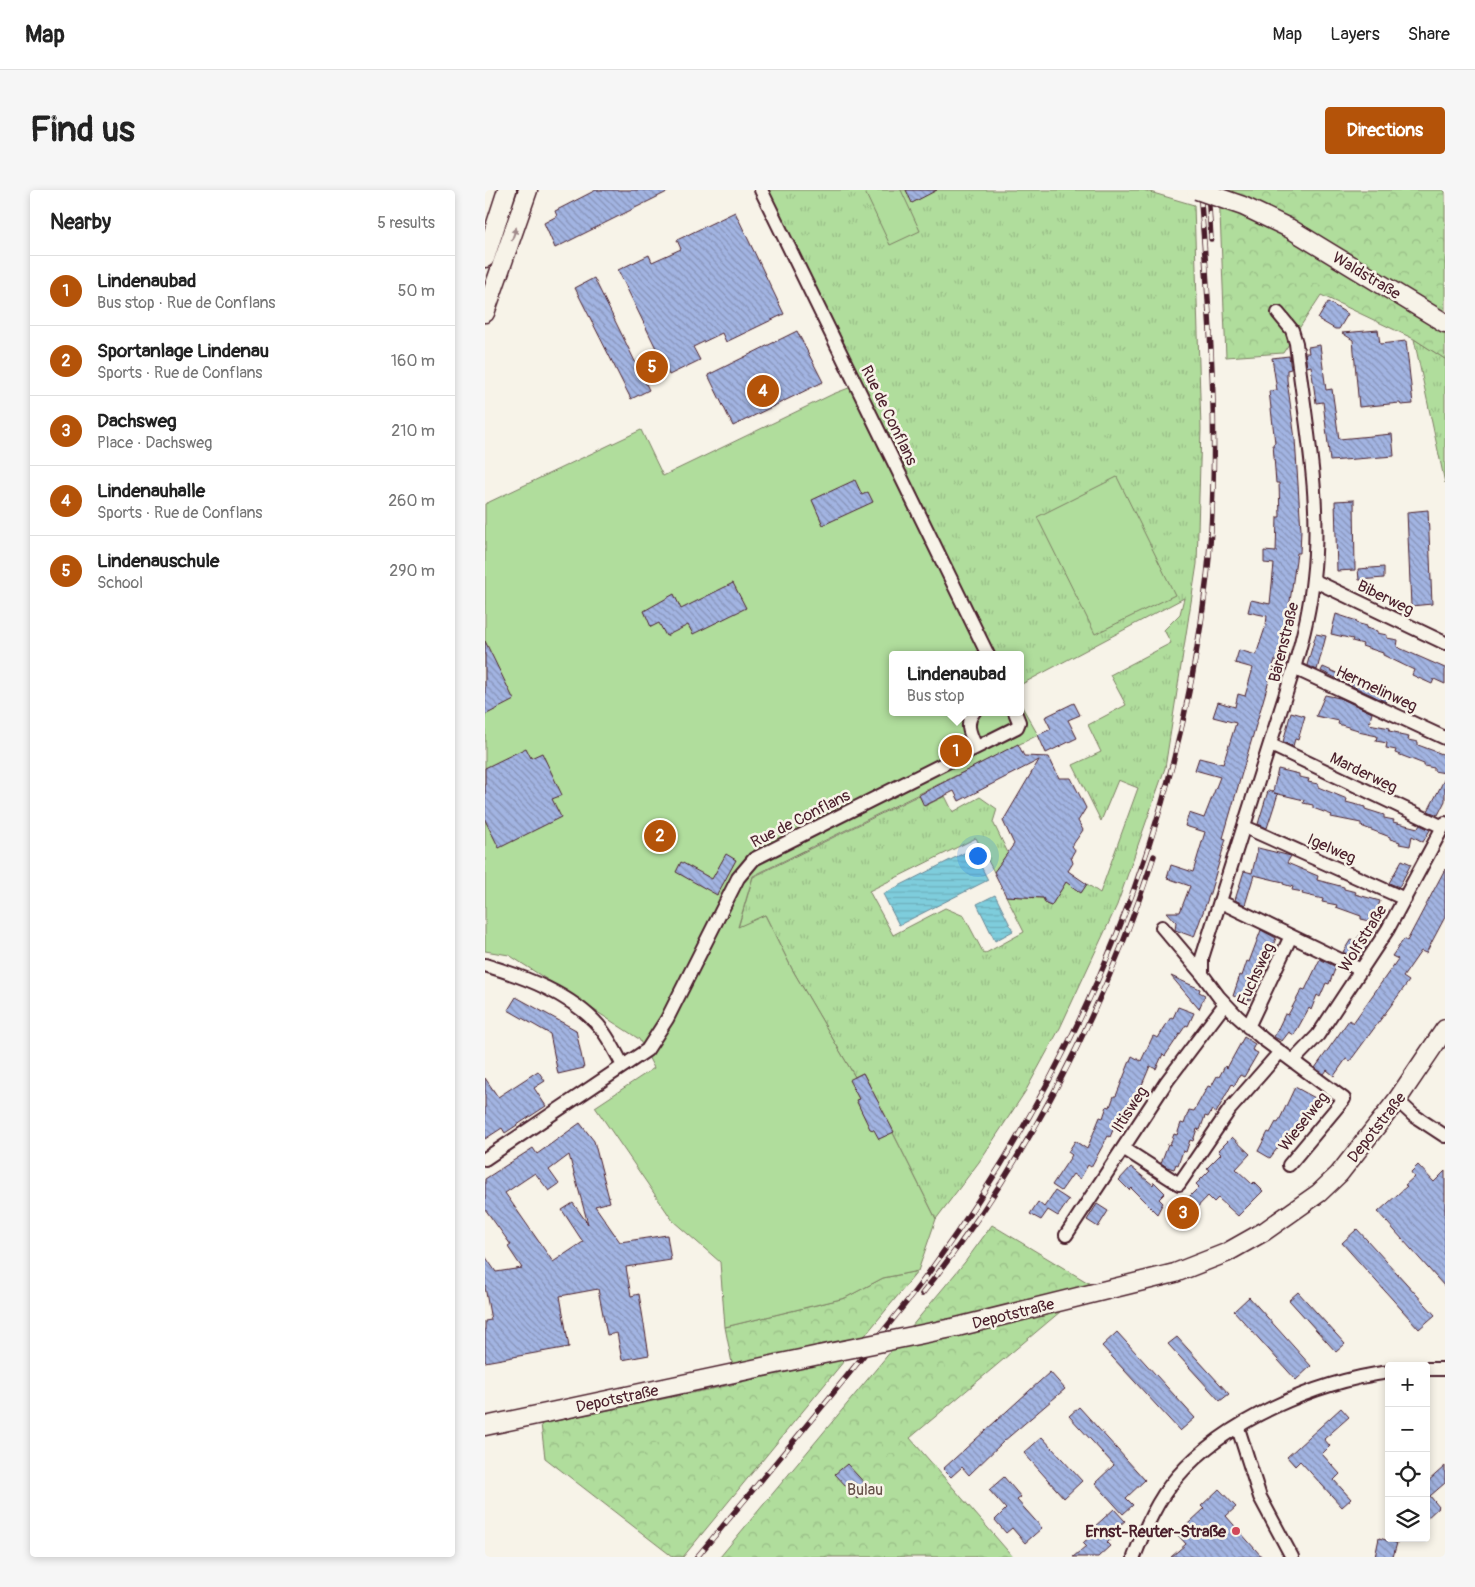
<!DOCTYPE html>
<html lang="en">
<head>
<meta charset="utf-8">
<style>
  :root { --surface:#fff; --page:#f6f6f6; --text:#222; --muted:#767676; --line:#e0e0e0; --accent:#b45309 }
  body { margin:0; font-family:Pangolin,sans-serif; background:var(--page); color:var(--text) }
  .controls { position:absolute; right:15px; bottom:15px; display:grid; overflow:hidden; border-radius:5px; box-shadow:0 2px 8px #0003 }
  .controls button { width:45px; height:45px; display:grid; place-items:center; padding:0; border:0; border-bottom:1px solid var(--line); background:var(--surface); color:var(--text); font:25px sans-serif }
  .you { position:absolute; left:492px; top:665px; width:18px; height:18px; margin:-12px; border:4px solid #fff; border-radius:50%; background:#1a73e8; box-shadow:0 0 0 8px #1a73e833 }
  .badge { display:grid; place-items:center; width:32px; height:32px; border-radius:50%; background:var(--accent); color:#fff; font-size:16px; font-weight:700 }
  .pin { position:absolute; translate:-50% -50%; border:2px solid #fff; box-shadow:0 1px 5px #0006 }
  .popup { position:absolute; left:404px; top:461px; width:135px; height:65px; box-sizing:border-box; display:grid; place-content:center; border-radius:5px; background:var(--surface); filter:drop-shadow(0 1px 4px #0005); font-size:16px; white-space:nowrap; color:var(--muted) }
  .popup b { font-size:19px; color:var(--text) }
  .popup::after { content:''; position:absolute; left:50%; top:100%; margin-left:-10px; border:10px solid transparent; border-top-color:var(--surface) }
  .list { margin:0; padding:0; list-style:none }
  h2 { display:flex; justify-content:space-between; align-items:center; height:65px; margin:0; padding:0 20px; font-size:21px }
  h2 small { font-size:16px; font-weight:400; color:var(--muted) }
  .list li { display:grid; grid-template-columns:32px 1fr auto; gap:15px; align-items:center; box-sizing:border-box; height:70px; padding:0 20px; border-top:1px solid var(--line) }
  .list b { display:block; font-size:19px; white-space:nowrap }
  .list p { margin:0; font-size:16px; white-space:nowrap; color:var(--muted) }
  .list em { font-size:16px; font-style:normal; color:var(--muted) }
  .icon { flex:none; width:28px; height:28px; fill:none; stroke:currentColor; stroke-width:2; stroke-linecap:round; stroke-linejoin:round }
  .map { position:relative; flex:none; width:960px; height:1367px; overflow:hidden; border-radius:5px }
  header { display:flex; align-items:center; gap:30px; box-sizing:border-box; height:70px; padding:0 25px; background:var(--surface); border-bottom:1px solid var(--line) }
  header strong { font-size:24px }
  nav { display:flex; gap:28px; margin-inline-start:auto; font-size:18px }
  .intro { display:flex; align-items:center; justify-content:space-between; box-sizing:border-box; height:120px; padding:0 30px }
  h1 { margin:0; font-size:35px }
  .button { padding:12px 22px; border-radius:5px; background:var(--accent); color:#fff; font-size:18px; font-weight:700 }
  main { display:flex; gap:30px; padding:0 30px }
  aside { flex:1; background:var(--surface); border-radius:5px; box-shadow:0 2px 8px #0003 }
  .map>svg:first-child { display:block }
  .grass { fill:url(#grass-tufts); stroke:#7d7e64 }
  .forest { fill:url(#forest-crowns); stroke:#7d7e64 }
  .pitch { fill:#b0dd9c; stroke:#7d7e64 }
  .water { fill:url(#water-rules); stroke:#698795 }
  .building { fill:url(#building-back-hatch); stroke:#4a1f2b; fill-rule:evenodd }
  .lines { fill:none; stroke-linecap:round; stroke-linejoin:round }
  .minor-casing { stroke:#4a1f2b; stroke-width:16 }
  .secondary-casing { stroke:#4a1f2b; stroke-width:21 }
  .minor { stroke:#f7f3e8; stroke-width:12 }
  .secondary { stroke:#f7f3e8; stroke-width:18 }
  .rail-casing { stroke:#4a1f2b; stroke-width:5.5 }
  .rail { stroke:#f7f3e8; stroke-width:4; stroke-dasharray:11; stroke-linecap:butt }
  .secondary-bridge-casing { stroke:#4a1f2b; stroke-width:21; stroke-linecap:butt }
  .secondary-bridge { stroke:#f7f3e8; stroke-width:18 }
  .oneway { fill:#a0898a }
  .poi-dot { fill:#d1495b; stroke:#f7f3e8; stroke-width:2 }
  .labels { text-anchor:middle; stroke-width:5; stroke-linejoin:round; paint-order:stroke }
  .street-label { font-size:16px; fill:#4a1f2b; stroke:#f7f3e8 }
  .park-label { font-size:16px; fill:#644e47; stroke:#f7f3e8 }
  .poi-label { font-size:16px; font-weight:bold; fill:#4a1f2b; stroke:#f7f3e8; text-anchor:end }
</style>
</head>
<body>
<header>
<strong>Map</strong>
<nav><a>Map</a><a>Layers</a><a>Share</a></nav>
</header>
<div class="intro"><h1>Find us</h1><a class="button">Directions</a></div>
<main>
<aside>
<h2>Nearby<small>5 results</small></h2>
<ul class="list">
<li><span class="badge">1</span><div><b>Lindenaubad</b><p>Bus stop · Rue de Conflans</p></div><em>50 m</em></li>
<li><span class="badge">2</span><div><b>Sportanlage Lindenau</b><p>Sports · Rue de Conflans</p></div><em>160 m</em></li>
<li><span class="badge">3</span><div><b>Dachsweg</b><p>Place · Dachsweg</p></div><em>210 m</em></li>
<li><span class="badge">4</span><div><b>Lindenauhalle</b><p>Sports · Rue de Conflans</p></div><em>260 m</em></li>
<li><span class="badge">5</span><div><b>Lindenauschule</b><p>School</p></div><em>290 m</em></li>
</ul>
</aside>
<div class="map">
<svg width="960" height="1367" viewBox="0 0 960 1367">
  <defs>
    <pattern id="grass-tufts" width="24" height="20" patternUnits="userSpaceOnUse" patternTransform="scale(1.25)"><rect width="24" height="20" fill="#b0dd9c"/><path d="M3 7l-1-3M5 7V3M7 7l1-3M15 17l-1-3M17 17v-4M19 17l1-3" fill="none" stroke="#99bd87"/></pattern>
    <pattern id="forest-crowns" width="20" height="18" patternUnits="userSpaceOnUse" patternTransform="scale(1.25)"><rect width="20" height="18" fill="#b0dd9c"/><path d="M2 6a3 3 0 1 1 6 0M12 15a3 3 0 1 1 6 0" fill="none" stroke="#99bd87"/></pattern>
    <pattern id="water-rules" width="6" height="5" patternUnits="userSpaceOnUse" patternTransform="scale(1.25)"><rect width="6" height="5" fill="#7ecddc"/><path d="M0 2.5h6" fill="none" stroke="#6eb0bd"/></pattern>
    <pattern id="building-back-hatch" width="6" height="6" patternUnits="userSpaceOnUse" patternTransform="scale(1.25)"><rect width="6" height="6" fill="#a2b4e2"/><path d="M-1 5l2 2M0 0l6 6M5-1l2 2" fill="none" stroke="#8692b7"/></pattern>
  </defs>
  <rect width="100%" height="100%" fill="#f7f3e8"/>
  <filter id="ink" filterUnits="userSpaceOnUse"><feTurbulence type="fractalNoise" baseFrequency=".02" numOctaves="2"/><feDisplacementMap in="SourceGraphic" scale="10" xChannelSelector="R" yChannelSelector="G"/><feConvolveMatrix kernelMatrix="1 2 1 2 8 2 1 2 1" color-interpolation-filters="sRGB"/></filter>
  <g filter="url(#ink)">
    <path class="grass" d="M283,0H658L709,15L716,239L712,374L680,578L632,715L575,838L540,902L494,972L451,1029L378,883L370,887L307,779L280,725L253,738L268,687L434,605L440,616L460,606L468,622L495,607L512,619L508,632L523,663L509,682L491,648L384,701L408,745L460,718L479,726L499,764L539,742L521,706L558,708L561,714L566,716L581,692L596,703L602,694L615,703L653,598L633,590L616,631L588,575L616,562L603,535L641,515L625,485L686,453L679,440L695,424L699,408L535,495V465H510Z
      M929,149L960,169V293Z"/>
    <path class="forest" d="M734,0H960V169L929,149L836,105L798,163L741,167Z
      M507,1035L607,1095L425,1248L528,1367H235L480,1072Z
      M433,1081L198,1367H188L60,1268L56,1234L251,1194L240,1137L360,1108L398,1088Z"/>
    <path class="pitch" d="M379,0H416L435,41L405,55Z
      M377,193L510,465H407V522H535V513L553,545L268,686L253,737L280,725L307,779L370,887L378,883L451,1029L433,1081L398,1088L360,1108L240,1137L235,1072L188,1031L110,917L169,878L154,849L24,765L0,761V314L156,240L178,286L348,204Z
      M632,287L690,405L610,444L552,327Z"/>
    <path class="water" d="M487,659L503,690L414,735L398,704Z
      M510,705L528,741L510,751L492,714Z"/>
    <path class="building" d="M111,0H186L70,58L59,33L72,26L70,21Z
      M421,0H452L427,13Z
      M250,22L299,124L241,152L237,143L208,157L215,170L184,185L133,80L164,65L167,72L196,59L192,50Z
      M109,88L164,200L146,209L90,98Z
      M843,112L863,124L854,139H850L833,129Z
      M893,140L895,154L921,151L928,214L916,215L915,213L874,217L868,150L857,143Z
      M312,141L338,192L248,236L223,185Z
      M835,155L841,200L847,199L854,249L907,244L909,266L845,271L838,212L831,213L826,176L822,177L820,163H824L823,157Z
      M804,166L806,179L802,180V190L810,249L816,340L815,363H812L801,439L804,440L798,464H795L793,471L790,470L738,648L741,649L725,703L709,747L690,740L691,732L682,722H695L705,696L682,688L686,675L708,682L720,642L700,636L704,623L719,628L735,587L710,580L714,568L738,574L751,533L728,527L733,512L750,517L753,504L760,506L768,478L750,473L754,460L771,465L781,435L782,426L763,422L766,410L785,414L789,374L779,373V361L791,362L792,327H795L794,293H791L788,254L790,253L784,201L792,200L787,168Z
      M370,290L377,305L383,302L388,312L338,335L327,310Z
      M869,310L870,380L852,381L850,311Z
      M943,320L947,414L926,416L922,322Z
      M899,377V388L874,390L873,379Z
      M248,393L261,418L208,444L203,435L181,446L174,433L166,437L159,421L189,404L196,419Z
      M851,424L872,431L871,433L882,436L881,438L892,441V443L902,445V448L913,450L912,457L960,478V494L949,489L947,494L927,485L929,480L898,465V463L877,456L878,454L867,451L868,449L846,444Z
      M831,444L841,446L832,480L822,475Z
      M0,451L29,510L0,525Z
      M838,477L856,485L857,483L903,509L901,512L836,481Z
      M840,505L855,508L887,523L884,534L905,538L904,541L914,543V545L924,547L923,550L933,552V555L960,565V583L949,581V578L939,576V574L910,563L911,560L901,558L902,553L891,551L892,546L873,542V540L853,534L854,531L831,526Z
      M589,513L595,525L583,530L592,548L561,563L553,545L566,539L560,527Z
      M806,522L820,526L813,550L810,549L808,556L798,552Z
      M533,554L539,566L564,567L574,588H586L601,618L593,631L598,640L587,656L590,660L586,667L588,673L583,681L602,694L596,703L581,692L566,716L561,714L558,708L521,706L509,682L529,654L518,631L554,570L474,611L469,601L439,616L434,605Z
      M41,558L46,568L57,563L77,605L67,609L76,627L14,658L0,630V578Z
      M793,579L814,584V587L824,589L823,592L833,594V597L862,609L861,612L880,617V619L899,625V628L909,630L908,632L933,638L935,635L945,640L938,652L927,646L925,656L914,654L915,652L905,649V647L876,636V633L846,627L847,625L828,618V615L818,613L819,610L789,603L793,604L782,638L773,634L783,601L788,602Z
      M960,588V611L953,625L943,621Z
      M773,658L806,666L802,673L833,686L832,690L859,697V699L871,702L870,704L895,711L889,732L876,729V726L851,717L852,715L837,712L838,709L817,704L818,702L807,700L808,697L798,694V692L769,685L760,715L750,710L759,681L767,683Z
      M241,664L251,670L232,705L191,682L196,672L227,689Z
      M917,670L926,674L914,697L904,693Z
      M960,679V727L941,763L936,761L918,787L924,791L865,871L861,869L849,886L842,880L839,884L830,878L864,830L868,833L913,769L907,766L919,749L922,751Z
      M776,740L791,748L774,791L771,790L765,810L748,806L755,785L757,786L762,771L764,772Z
      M875,745L885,752L872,769L858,762L866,749L870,751Z
      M835,769L851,777L844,794L841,793L835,807L832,805L826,820L824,818L809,845L804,842L797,851L789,847L800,824L803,825L817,799L820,800Z
      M686,786L715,799L714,802L720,805L714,819Z
      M31,807L91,840L99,878L73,884L65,844L23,820Z
      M693,817L709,823L703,836L701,835L680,866L678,864L671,879L665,876L654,902L652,901L648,913L645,912L641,923L638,922L633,934L631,933L625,947L623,946L606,977L603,975L595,989L588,984L576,1001L567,995L587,965L583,962L590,951L602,959L615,927L618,928L622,916L625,917L629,906H631L647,866L656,871L668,846L673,848L686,827L688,828Z
      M759,847L770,854L767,860L773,863L759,887L755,885L749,896L747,894L731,923L727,920L723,927L720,926L715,940L712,939L708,951L705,950L701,962L698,961L693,975L691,974L689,979L682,977L676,973L683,954L685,955L689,944L692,945L696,933L699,934L704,920L709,921L723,896L726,897L732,886L734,887L740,876L742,878Z
      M53,881L60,891L49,898L61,916L20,943L17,938L0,949V888L13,907Z
      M378,883L409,942L394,949L389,940L385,939L371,910L374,909L364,890Z
      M810,897L832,909L825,922L822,921L816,932L814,931L808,942L806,940L785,968L773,961L783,942L785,943L791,932L793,933Z
      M95,933L109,951L125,1012L110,1016L135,1052L182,1045L186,1070L141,1077L146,1106L154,1104L164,1165L137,1170L132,1143L122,1145L113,1099L75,1106L84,1157L0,1172V1131L6,1130L0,1097V1066L11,1082L37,1078L23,1057L26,1055L0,1019V989L48,958L52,964ZM84,965L103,1034L88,1013L77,1020L98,1052L68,1072L20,1003L50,983L64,1001L74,994L64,980Z
      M747,947L765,964L751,979L767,994L769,992L778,1001L753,1026L733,1008L729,1012L723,1006L700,1030L691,1020L714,997L711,994L725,980L722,978L736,964L733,961Z
      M933,975L949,992L960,981V1097L893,1022L922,996L920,995L929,987L926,982Z
      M646,977L668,995L669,992L680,1003L674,1009L678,1013L672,1024L646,998L644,1000L634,990Z
      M570,1001L584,1010L573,1026L563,1020L556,1030L545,1024L553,1012L559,1017Z
      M612,1014L623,1021L613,1037L602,1030Z
      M872,1039L950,1125L934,1139L857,1053Z
      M813,1102L860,1154L851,1162L804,1110Z
      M764,1107L826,1176L811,1190L749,1121Z
      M632,1142L710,1228L695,1241L617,1156Z
      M692,1147L744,1204L735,1211L683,1154Z
      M565,1182L580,1199L519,1251L484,1285L477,1277L466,1287L458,1279Z
      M594,1217L660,1290L641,1308L648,1315L638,1324L610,1293L629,1275L584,1226Z
      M856,1218L864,1227L839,1249L845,1256L837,1264L855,1284L849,1290L866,1309L857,1317L815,1271L810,1276L802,1267Z
      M557,1247L597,1291L579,1308L539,1263Z
      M362,1274L384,1298L373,1309L350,1284Z
      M960,1276V1293L945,1306L954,1317L941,1329V1293Z
      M519,1287L536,1307L532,1310L557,1338L540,1353L527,1338L521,1343L510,1330L521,1319L504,1300Z
      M734,1299L751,1317L741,1326L777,1367H686L701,1354L692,1344L719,1319L716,1316Z
      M629,1319L640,1331L631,1338L634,1341L622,1353L625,1356L613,1367H588L601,1356L598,1353L611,1341L608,1338Z
      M894,1348L912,1353L908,1367H890Z"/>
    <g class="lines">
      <g class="minor-casing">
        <path id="minor" d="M276,0L503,465
          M793,123L807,140L811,153C820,230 837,311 828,388C825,419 818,448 809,478L717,768V784L734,807L752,826L778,849L859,909L804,975
          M828,390L960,453
          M809,478L960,548
          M489,522C479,534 486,545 491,557
          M786,555L958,637
          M760,637L920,709
          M736,712L876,780
          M677,737L717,784
          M0,775C40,787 86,804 114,836C124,848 131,862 138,876
          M763,837L806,746
          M808,871L833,845L903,739L960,633
          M912,910L928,925L960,946
          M638,958L694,994L745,919L795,862
          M0,969L162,860L182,829L253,688L269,669L532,537L534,532L530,522
          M581,1045L682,891L740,814
          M941,1179H960
          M753,1238L775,1307L807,1367
          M649,1367C660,1338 672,1310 692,1287C741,1230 831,1192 904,1182"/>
      </g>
      <g class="secondary-casing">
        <path id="secondary" d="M804,38L960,133
          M0,68L22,0
          M0,123L43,0
          M472,1137L690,1083L741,1063L780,1041L834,1003L854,984L912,910L960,839
          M0,1236L334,1165"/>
      </g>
      <use href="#minor" class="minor"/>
      <use href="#secondary" class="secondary"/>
      <g class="rail-casing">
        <path id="rail" d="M723,0L726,49
          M437,1104C540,975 618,823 669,666
          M212,1367C272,1295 333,1223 391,1150C410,1126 430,1103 447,1078C595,873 694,639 722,387C736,259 725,128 715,0"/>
      </g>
      <use href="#rail" class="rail"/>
      <g class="secondary-bridge-casing">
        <path id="secondary-bridge" d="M712,0L758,16L804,38
          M334,1165L472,1137"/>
      </g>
      <use href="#secondary-bridge" class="secondary-bridge"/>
    </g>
    <defs><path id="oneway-solid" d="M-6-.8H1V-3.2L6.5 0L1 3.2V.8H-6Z" transform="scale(1.25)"/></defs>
    <use class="oneway" href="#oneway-solid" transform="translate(29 44) rotate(-71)"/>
  </g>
  <circle class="poi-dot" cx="751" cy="1341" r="5"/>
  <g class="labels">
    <g class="street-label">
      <text transform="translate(882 85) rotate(31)" y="6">Waldstraße</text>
      <text transform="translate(405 225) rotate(64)" y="6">Rue de Conflans</text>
      <text transform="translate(901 407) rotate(26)" y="6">Biberweg</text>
      <text transform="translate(798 452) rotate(-76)" y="6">Bärenstraße</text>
      <text transform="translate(892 498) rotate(25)" y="6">Hermelinweg</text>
      <text transform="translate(879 582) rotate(26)" y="6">Marderweg</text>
      <text transform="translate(315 628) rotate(-27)" y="6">Rue de Conflans</text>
      <text transform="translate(847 658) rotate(24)" y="6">Igelweg</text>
      <text transform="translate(877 748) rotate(-58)" y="6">Wolfstraße</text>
      <text transform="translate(770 784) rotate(-65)" y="6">Fuchsweg</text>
      <text transform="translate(644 919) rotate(-57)" y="6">Iltisweg</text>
      <text transform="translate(818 931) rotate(-52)" y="6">Wieselweg</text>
      <text transform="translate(891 937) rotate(-52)" y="6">Depotstraße</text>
      <text transform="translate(528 1123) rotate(-14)" y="6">Depotstraße</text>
      <text transform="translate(132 1208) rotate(-12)" y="6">Depotstraße</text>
    </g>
    <g class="park-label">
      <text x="380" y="1305">Bulau</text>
    </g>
    <g class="poi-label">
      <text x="741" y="1347">Ernst-Reuter-Straße</text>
    </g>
  </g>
</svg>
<div class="controls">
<button>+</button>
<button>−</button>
<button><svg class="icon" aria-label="locate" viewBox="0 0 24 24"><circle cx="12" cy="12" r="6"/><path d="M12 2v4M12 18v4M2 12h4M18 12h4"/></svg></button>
<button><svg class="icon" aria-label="layers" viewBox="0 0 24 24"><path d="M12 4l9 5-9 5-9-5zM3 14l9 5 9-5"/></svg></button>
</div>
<div class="you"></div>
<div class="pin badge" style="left:471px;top:561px">1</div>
<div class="popup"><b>Lindenaubad</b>Bus stop</div>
<div class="pin badge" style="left:175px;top:646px">2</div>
<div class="pin badge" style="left:698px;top:1023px">3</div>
<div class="pin badge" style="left:278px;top:201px">4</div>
<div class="pin badge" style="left:167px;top:177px">5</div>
</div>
</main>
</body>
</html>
